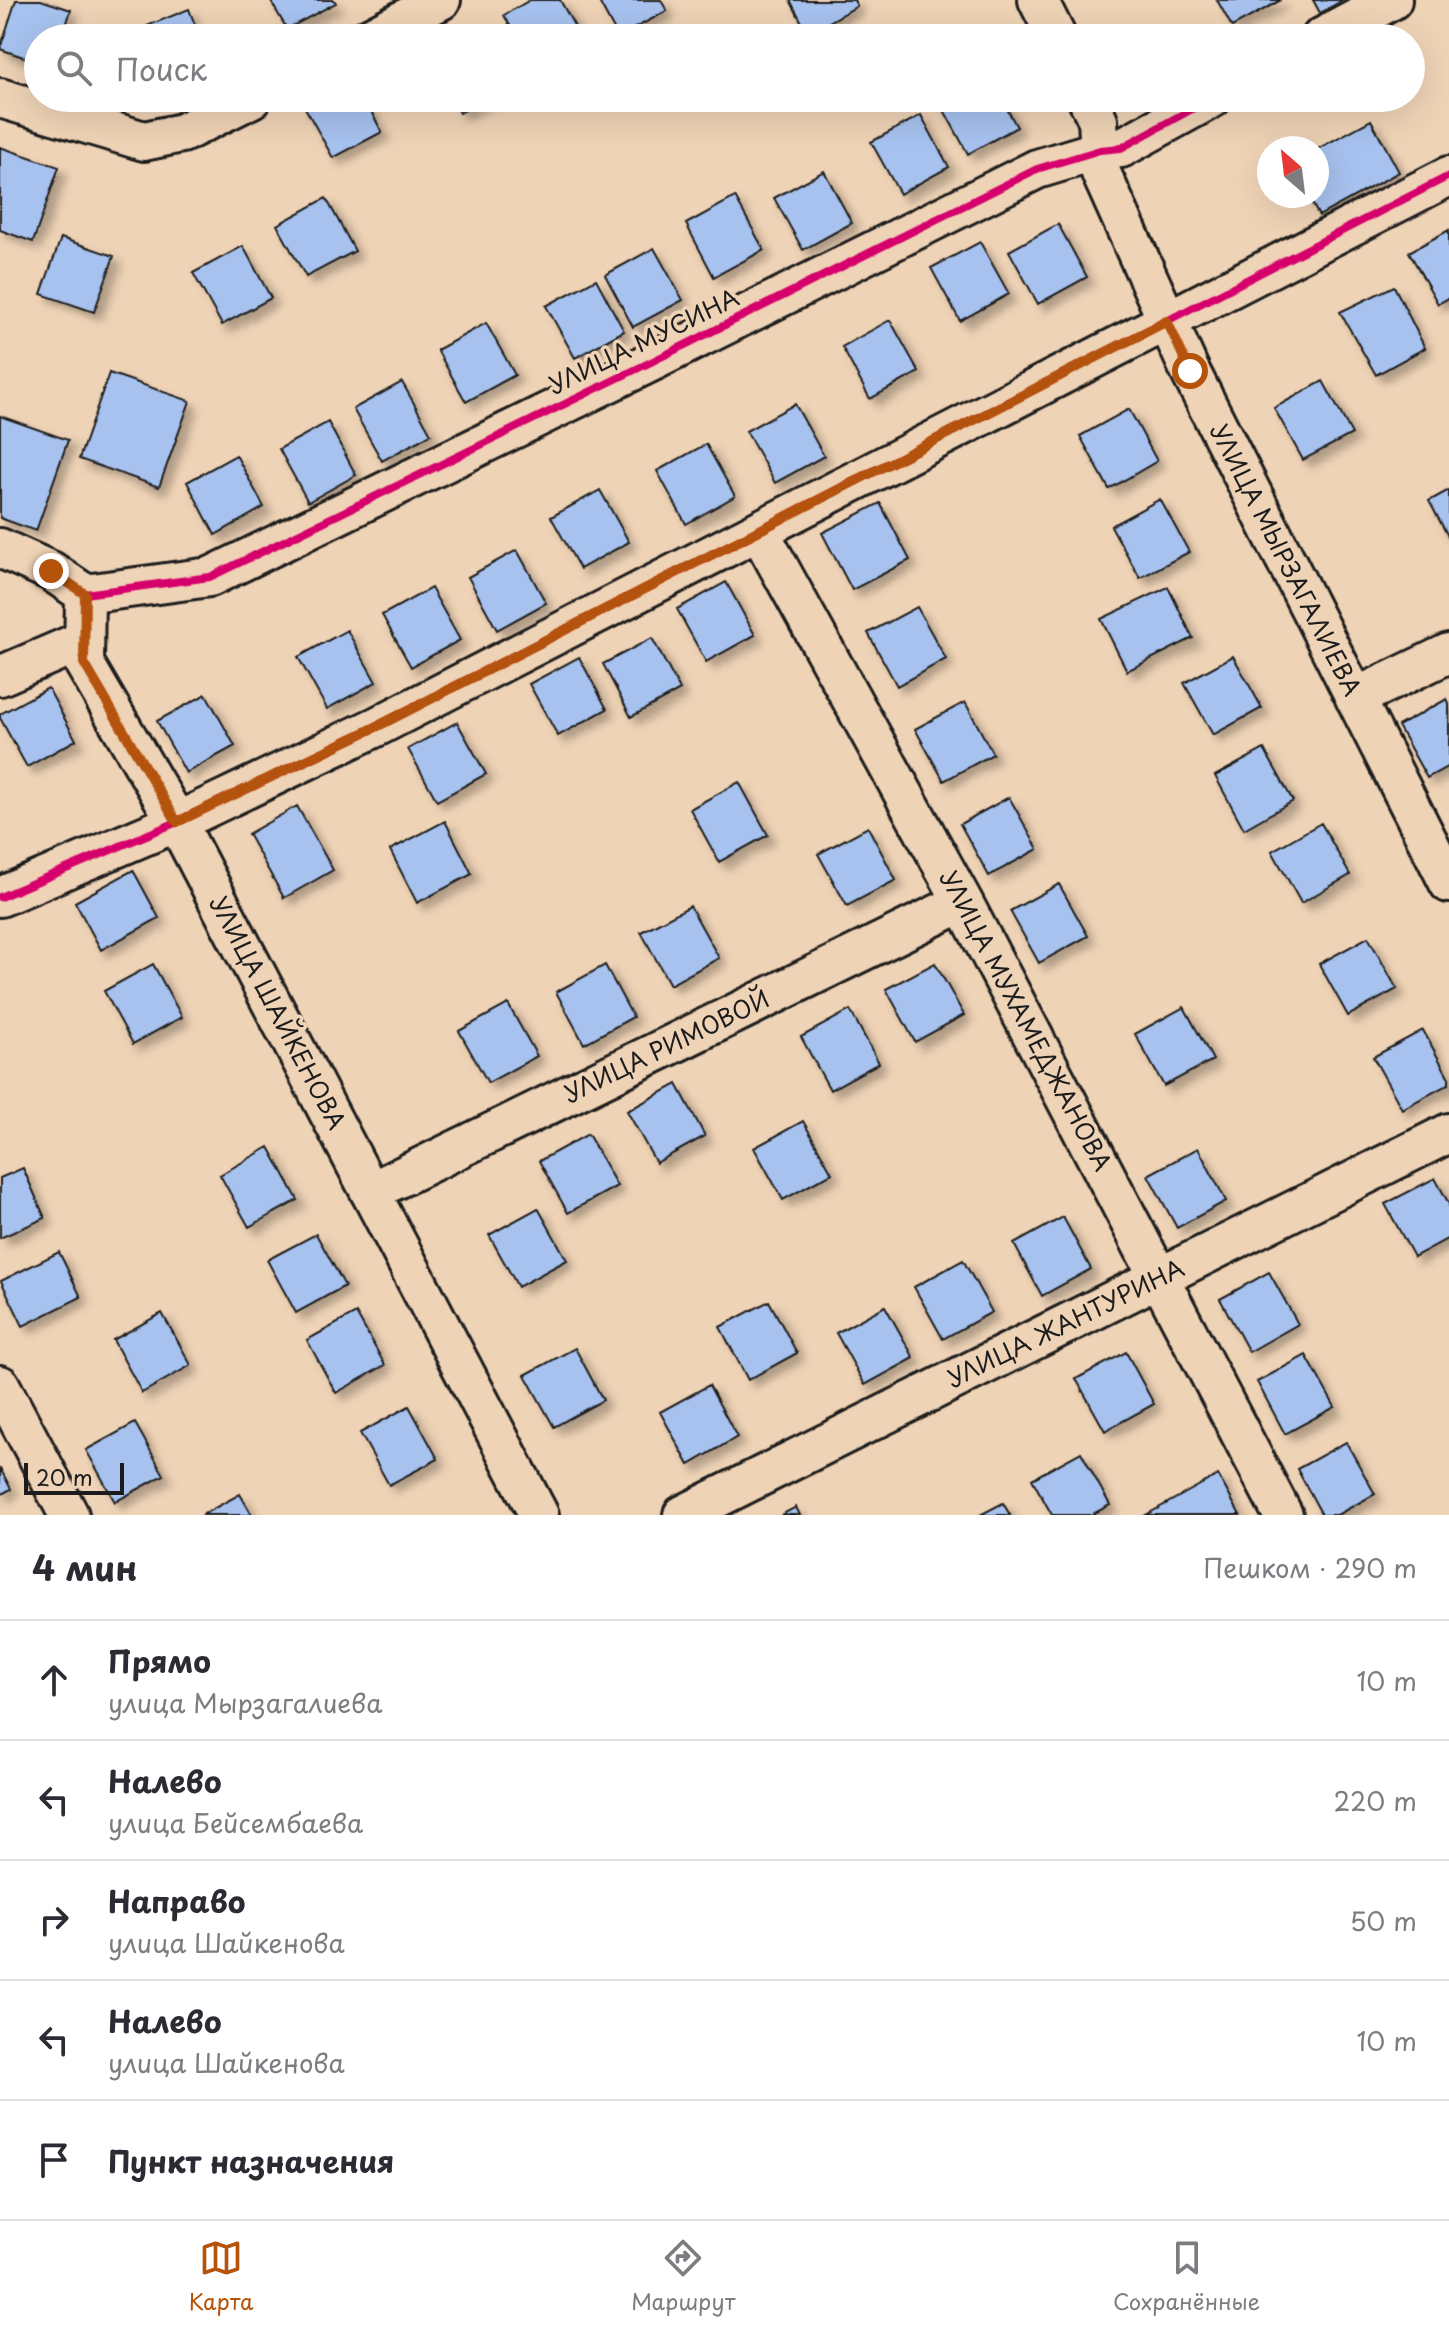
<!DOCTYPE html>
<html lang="ru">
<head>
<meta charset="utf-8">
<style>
  :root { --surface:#fff; --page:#f7f7f7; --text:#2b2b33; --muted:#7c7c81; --line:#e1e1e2; --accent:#b45309 }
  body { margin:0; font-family:"Playpen Sans",sans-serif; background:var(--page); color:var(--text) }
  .compass { position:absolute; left:1257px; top:136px; width:72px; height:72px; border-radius:50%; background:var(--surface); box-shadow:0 8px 32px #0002; rotate:332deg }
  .scale { position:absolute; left:24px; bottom:20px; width:100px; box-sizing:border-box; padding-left:8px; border:4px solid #1c1c1c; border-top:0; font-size:22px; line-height:28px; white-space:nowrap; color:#1c1c1c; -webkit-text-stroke:6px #efd3b6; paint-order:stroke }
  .stop { position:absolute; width:24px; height:24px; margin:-18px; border:6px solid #b45309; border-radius:50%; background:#fff }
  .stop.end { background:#b45309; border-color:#fff; box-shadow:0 2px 8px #0008 }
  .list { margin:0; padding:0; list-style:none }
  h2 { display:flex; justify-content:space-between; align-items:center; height:104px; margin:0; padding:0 32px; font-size:34px }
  h2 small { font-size:26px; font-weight:400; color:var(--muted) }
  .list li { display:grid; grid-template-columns:52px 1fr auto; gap:24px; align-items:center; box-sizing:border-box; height:120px; padding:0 32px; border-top:2px solid var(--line) }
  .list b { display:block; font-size:30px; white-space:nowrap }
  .list p { margin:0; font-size:26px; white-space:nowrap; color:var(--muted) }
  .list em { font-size:26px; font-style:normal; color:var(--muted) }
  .icon { flex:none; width:44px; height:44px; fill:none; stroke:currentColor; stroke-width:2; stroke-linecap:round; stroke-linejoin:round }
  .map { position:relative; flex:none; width:1449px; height:1515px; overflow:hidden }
  .search { position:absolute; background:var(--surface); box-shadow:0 8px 32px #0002; left:24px; right:24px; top:24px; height:88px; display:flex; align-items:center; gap:20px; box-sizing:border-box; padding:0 28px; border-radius:44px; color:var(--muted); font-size:30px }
  .sheet { height:704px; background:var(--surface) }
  nav { display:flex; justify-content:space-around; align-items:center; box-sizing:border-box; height:112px; border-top:2px solid var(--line); background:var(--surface); font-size:22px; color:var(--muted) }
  nav a { display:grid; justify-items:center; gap:4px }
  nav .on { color:var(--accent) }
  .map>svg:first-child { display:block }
  .building { fill:#a7c2ef; stroke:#1c1c1c; stroke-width:2; filter:url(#shadow) }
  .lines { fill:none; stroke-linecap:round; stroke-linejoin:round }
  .minor-casing { stroke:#1c1c1c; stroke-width:44 }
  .minor { stroke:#efd3b6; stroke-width:38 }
  .cycleway-casing { stroke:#efd3b6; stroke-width:13 }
  .cycleway { stroke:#d6006c; stroke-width:8 }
  .route { stroke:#b45309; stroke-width:10 }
  .labels { text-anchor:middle; stroke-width:7; stroke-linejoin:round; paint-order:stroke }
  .street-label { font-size:24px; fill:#1c1c1c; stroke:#efd3b6 }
</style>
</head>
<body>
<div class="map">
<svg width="1449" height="1515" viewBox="0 0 1449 1515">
  <defs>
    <filter id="shadow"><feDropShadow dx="7" dy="7" stdDeviation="4" flood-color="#0004"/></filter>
  </defs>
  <rect width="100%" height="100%" fill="#efd3b6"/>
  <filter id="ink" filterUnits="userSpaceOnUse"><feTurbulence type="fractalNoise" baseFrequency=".0125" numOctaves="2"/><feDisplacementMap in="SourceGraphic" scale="16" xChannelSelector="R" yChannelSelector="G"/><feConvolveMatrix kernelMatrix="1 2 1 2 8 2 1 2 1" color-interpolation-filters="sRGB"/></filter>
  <g filter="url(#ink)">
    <path class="building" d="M16,0H41L71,10L62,38H38V62L0,49Z
      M270,0H334L336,3L287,29Z
      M530,0H560L581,38H517L504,15Z
      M598,0H661L667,11L618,37Z
      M790,0H854L857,6L808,34Z
      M1217,0H1281L1232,27Z
      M1313,0H1343L1320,13Z
      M189,9L200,38H140L137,30Z
      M319,98H364L382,132L333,158L304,106Z
      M452,98H487L460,113Z
      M946,98H1001L1017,127L968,154L939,101Z
      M921,115L949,167L900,194L871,142Z
      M1371,120L1399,172L1319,216L1308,196H1317V149Z
      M0,147L59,167L33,242L0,230Z
      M824,171L852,223L803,250L774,198Z
      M735,197L764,250L714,277L686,224Z
      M326,198L355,251L306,277L277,225Z
      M1058,224L1087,277L1038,304L1009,251Z
      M1449,230V298L1438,304L1409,252Z
      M61,238L114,256L94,312L41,294Z
      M980,242L1009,294L960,321L931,268Z
      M243,246L271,298L222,325L193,273Z
      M654,248L683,300L633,327L605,275Z
      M596,279L624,331L575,358L546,306Z
      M1394,286L1425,348L1376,375L1340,312Z
      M890,320L919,372L870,399L842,347Z
      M486,323L515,375L466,402L437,350Z
      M109,373L190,401L159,487L79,459Z
      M1323,381L1352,434L1303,460L1274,408Z
      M402,382L431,434L382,461L353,409Z
      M795,404L824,456L775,483L746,431Z
      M1129,409L1157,461L1109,489L1080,436Z
      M0,416L68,440L36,531L0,518Z
      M328,422L356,475L308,502L279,449Z
      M706,444L735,496L686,524L657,471Z
      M236,455L264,507L215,535L187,482Z
      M600,490L629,542L580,569L551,517Z
      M1449,490V538L1429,501Z
      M1160,499L1189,552L1140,578L1111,526Z
      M880,503L910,560L852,590L822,533Z
      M517,550L546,603L497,630L468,577Z
      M726,582L755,635L706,662L677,609Z
      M1168,587L1193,638L1127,671L1101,619Z
      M431,588L460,640L411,667L382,615Z
      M917,607L946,659L897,686L868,633Z
      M347,630L376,682L327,709L298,657Z
      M652,638L680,690L631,717L603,664Z
      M1233,656L1262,708L1213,735L1184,683Z
      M579,657L607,709L558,736L529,684Z
      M48,688L76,740L27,767L0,718V714Z
      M206,694L235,746L186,773L157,721Z
      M1447,699L1449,703V766L1427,778L1398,726Z
      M965,702L993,754L944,781L915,729Z
      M457,722L486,774L437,801L408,749Z
      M1264,749L1293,801L1244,829L1215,776Z
      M739,782L768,835L719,862L690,809Z
      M1009,797L1038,849L989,876L960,824Z
      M297,806L333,870L284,898L248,834Z
      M445,821L472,874L417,903L390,850Z
      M1321,823L1350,875L1301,903L1272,851Z
      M868,827L896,880L847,906L818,854Z
      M133,870L159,918L101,950L75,902Z
      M1059,884L1088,936L1039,963L1010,911Z
      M690,906L719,958L670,985L641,932Z
      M1368,937L1397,989L1348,1016L1319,964Z
      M935,963L964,1015L915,1042L886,989Z
      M153,964L182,1017L133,1044L104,991Z
      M605,965L633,1017L584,1044L556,992Z
      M508,1004L537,1056L488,1083L459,1031Z
      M1184,1007L1213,1060L1164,1086L1135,1034Z
      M850,1010L879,1063L830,1090L801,1037Z
      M1423,1030L1449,1078V1084L1402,1109L1373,1057Z
      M677,1084L705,1136L656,1163L627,1111Z
      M803,1121L832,1173L783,1200L754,1148Z
      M588,1134L617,1186L568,1213L539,1161Z
      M269,1147L298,1200L249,1227L220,1175Z
      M1198,1148L1226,1201L1177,1228L1148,1175Z
      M23,1168L45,1218L0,1238V1178Z
      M1435,1178L1449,1204V1238L1414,1257L1385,1204Z
      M538,1208L567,1260L518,1287L489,1235Z
      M1063,1217L1091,1269L1042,1296L1014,1244Z
      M316,1234L345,1286L296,1313L267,1260Z
      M59,1252L81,1297L23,1326L1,1281Z
      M963,1260L992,1312L943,1339L914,1287Z
      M1269,1272L1298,1324L1249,1352L1220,1299Z
      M769,1301L797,1353L748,1380L720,1327Z
      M885,1306L914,1358L865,1385L836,1333Z
      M162,1313L191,1365L142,1393L113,1340Z
      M356,1313L385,1365L336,1393L307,1340Z
      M575,1348L603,1400L554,1427L525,1375Z
      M1126,1352L1154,1404L1105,1431L1076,1379Z
      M1306,1355L1335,1407L1285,1434L1257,1382Z
      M709,1385L737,1437L689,1465L660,1412Z
      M409,1406L438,1459L389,1485L360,1433Z
      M135,1423L164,1475L115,1502L86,1450Z
      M1346,1442L1375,1494L1337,1515H1322L1297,1469Z
      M1081,1452L1110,1505L1091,1515H1052L1032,1479Z
      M0,1468L11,1489L0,1495Z
      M1218,1475L1240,1515H1146Z
      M240,1494L252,1515H202Z
      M1003,1503L1010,1515H980Z
      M796,1507L800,1515H781Z"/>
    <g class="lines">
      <g class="minor-casing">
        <path id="minor" d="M1038,0L1057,38
          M369,38L441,0
          M1321,38L1392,0
          M0,98L144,141L182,133L252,98
          M1087,98L1098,120L1101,173L1190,371L1449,883
          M759,531L963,902L1283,1515
          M0,548L51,571L85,594
          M85,594L210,577L653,361L1037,169L1100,150L1121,148L1212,98
          M85,594L84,663L177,822L539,1515
          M0,676L84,640
          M1355,698L1449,653
          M0,897L177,822L378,726L1449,176
          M370,1192L963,902
          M0,1385L69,1515
          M683,1515L1449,1133"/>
      </g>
      <use href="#minor" class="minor"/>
      <g class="cycleway-casing">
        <path id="cycleway" d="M85,594L210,577L653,361L1037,169L1100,150L1121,148L1212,98
          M0,897L177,822L378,726L1449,176"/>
      </g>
      <use href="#cycleway" class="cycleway"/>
    </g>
  </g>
  <g class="lines" filter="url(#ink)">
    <path class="route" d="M51,571L85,594L84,663L177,822L378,726L1167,321L1190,371"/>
  </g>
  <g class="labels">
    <g class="street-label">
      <text transform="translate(644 342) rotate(-26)" y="8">УЛИЦА МУСИНА</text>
      <text transform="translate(1285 560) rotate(63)" y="8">УЛИЦА МЫРЗАГАЛИЕВА</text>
      <text transform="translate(277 1013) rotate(62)" y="8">УЛИЦА ШАЙКЕНОВА</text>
      <text transform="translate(1025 1021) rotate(62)" y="8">УЛИЦА МУХАМЕДЖАНОВА</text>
      <text transform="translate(667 1047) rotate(-26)" y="8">УЛИЦА РИМОВОЙ</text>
      <text transform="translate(1066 1324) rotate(-26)" y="8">УЛИЦА ЖАНТУРИНА</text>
    </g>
  </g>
</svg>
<svg class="compass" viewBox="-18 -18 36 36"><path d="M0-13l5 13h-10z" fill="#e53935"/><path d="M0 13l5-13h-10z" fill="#7c7c81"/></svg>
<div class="scale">20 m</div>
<div class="stop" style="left:1190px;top:371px"></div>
<div class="stop end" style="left:51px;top:571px"></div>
<div class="search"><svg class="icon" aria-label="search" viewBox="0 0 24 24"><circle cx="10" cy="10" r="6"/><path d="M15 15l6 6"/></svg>Поиск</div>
</div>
<section class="sheet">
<h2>4 мин<small>Пешком · 290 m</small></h2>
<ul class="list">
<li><svg class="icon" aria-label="ahead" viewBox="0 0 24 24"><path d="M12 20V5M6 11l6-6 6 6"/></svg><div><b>Прямо</b><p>улица Мырзагалиева</p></div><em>10 m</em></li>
<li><svg class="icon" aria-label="left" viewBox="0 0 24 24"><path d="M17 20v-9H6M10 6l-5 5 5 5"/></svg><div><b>Налево</b><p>улица Бейсембаева</p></div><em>220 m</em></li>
<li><svg class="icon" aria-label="right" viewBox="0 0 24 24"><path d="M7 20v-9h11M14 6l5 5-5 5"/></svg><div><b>Направо</b><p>улица Шайкенова</p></div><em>50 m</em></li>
<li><svg class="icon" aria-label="left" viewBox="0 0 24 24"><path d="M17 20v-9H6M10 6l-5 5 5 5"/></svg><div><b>Налево</b><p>улица Шайкенова</p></div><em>10 m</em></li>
<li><svg class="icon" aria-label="arrive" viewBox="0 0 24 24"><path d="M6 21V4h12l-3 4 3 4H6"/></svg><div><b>Пункт назначения</b></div></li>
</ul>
</section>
<nav>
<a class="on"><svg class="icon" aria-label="map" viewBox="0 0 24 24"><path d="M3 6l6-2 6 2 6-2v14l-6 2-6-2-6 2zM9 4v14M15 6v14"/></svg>Карта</a>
<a><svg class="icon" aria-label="directions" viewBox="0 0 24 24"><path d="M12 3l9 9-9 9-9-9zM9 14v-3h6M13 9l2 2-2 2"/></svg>Маршрут</a>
<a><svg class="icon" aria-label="saved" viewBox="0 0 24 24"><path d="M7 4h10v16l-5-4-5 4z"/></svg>Сохранённые</a>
</nav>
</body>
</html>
